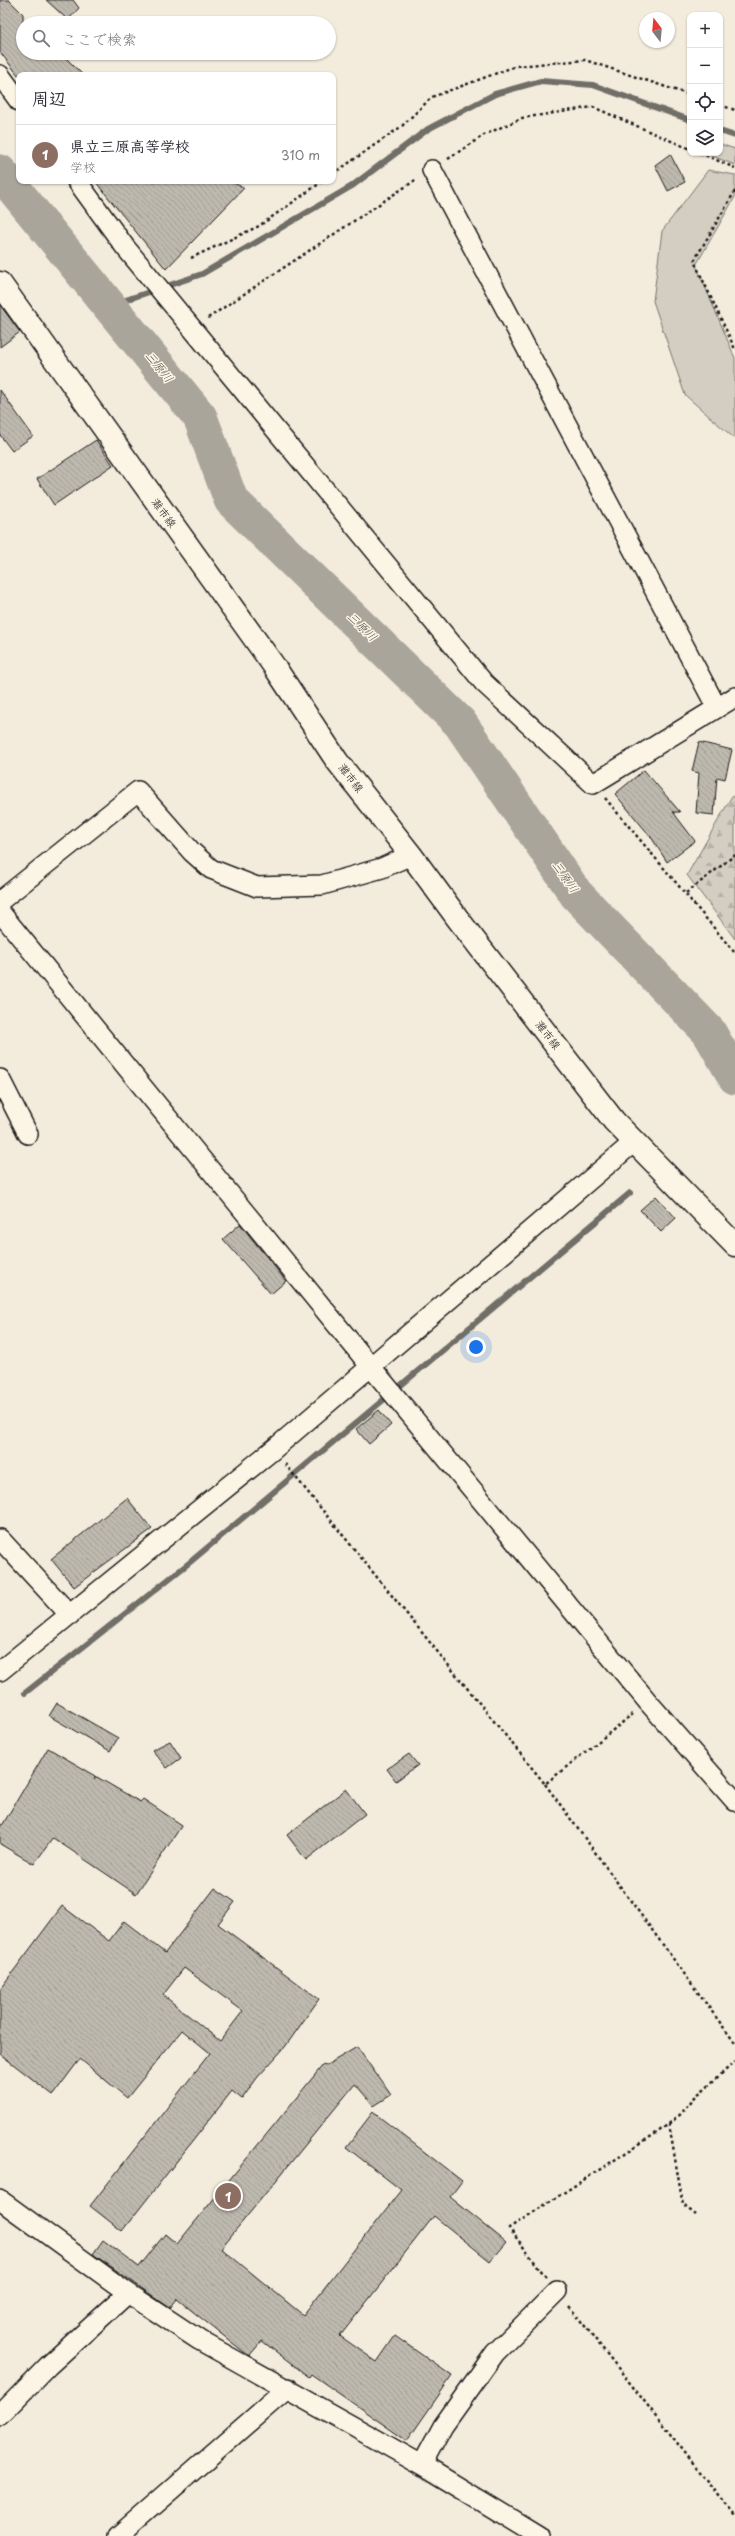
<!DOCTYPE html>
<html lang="ja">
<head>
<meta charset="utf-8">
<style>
  :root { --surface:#fff; --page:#f7f7f7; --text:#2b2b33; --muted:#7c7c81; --line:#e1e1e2; --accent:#b45309 }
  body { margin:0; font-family:"Playpen Sans","Klee One",sans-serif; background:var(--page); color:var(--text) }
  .controls { position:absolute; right:12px; top:12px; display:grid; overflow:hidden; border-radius:8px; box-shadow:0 1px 3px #0004 }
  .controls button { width:36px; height:36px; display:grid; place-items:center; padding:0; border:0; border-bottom:1px solid var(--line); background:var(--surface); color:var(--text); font:20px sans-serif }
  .compass { position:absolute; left:639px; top:12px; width:36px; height:36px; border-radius:50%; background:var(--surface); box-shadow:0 1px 3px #0004; rotate:344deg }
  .you { position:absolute; left:476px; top:1347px; width:14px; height:14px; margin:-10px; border:3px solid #fff; border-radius:50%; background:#1a73e8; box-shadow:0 0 0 6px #1a73e833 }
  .badge { display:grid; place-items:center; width:26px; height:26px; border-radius:50%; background:var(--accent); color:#fff; font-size:13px; font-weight:700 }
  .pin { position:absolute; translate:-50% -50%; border:2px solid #fff; box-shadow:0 1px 4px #0006 }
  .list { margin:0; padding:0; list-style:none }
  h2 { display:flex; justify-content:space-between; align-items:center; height:52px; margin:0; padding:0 16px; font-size:17px }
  h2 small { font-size:13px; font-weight:400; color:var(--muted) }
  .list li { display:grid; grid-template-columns:26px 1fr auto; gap:12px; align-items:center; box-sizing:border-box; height:60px; padding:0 16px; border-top:1px solid var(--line) }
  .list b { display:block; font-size:15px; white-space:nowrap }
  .list p { margin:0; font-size:13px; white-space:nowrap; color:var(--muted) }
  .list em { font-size:13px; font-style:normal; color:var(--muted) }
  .icon { flex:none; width:22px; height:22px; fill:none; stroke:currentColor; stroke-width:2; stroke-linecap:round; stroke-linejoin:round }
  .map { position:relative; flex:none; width:735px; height:2536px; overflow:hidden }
  .search { position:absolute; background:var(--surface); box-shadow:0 1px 3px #0004; left:16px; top:16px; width:320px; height:44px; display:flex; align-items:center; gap:10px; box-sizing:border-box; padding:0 14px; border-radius:22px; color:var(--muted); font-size:15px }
  .panel { position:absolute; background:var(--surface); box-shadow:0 1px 3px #0004; left:16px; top:72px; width:320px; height:112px; border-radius:8px }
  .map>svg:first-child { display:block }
  .grass { fill:#d3cec1; stroke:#78756e }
  .forest { fill:url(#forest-firs); stroke:#78756e }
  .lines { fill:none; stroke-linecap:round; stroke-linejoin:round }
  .stream { stroke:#716e68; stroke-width:6 }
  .river { stroke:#aaa59b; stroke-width:35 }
  .building { fill:url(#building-back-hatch); stroke:#1c1c1c; fill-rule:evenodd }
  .minor-casing { stroke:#1c1c1c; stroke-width:22 }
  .major-casing { stroke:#1c1c1c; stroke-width:25 }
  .path { stroke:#1c1c1c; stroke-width:2.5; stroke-dasharray:3 3; stroke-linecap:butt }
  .minor { stroke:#fcf5e5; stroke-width:19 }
  .major { stroke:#fcf5e5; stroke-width:22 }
  .labels { text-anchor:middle; stroke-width:3; stroke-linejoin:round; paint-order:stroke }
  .street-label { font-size:11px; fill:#1c1c1c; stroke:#fcf5e5 }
  .water-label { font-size:12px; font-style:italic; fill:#55534f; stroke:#fcf5e5 }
</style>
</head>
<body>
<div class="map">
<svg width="735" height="2536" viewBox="0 0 735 2536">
  <defs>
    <pattern id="forest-firs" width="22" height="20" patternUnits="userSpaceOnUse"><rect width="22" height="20" fill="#d3cec1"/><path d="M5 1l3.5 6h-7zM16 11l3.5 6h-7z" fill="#b5b0a5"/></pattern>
    <pattern id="building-back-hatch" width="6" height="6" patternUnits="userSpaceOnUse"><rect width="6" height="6" fill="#beb9ae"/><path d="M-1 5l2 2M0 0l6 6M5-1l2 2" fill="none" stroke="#a39e95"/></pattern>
  </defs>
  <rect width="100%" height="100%" fill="#f3ecdd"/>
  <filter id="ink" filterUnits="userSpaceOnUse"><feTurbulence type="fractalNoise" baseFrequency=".025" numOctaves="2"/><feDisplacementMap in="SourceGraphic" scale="8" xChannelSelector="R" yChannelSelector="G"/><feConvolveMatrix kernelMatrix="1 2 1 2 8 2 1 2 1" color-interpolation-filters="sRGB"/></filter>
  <g filter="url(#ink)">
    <path class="grass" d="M720,144L735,149V165L707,154L720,153Z
      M708,170L735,175V197L696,265L735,358V439L685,395L653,301L662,231Z"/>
    <path class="forest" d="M732,796L735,798V939L687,875Z"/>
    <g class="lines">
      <path class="stream" d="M720,131L735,136
        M108,306L202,274L352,186L428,129L495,94L541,81L593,85L690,120
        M25,1693L189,1563L630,1193"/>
      <path class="river" d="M0,172L200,417L231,500L460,723L576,894L709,1032L735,1077"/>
    </g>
    <path class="building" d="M0,0H9L23,14V53H61L83,75H18L0,52Z
      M46,0H73L79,8L68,20Z
      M670,154L685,182L668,191L655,165Z
      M95,181H230L244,188L166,269Z
      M0,305L20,332L0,347Z
      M0,390L33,436L12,451L0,435Z
      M96,440L113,465L54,505L37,479Z
      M699,742L732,750L725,779L717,777L714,815L696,813L699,773L692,771Z
      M644,770L680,812H673L695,841L667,862L651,837L615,794Z
      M656,1196L676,1218L661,1232L640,1210Z
      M240,1224L286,1281L271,1294L223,1239Z
      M379,1410L391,1425L369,1444L356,1429Z
      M127,1498L152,1529L74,1587L51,1559Z
      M57,1703L118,1738L110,1751L49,1716Z
      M170,1741L181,1758L167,1768L152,1750Z
      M48,1748L96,1776L94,1779L97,1777L140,1802L143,1799L182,1825L136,1894L53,1838L34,1864L0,1844V1829Z
      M409,1754L418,1765L396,1781L387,1769Z
      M346,1789L365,1814L306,1860L287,1835Z
      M215,1888L235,1902L218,1924L319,1999L285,2047L257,2078L242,2099L232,2091L122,2231L90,2206L210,2053L182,2030L127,2098L80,2059L53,2095L0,2054V1989L62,1906L109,1941L124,1921L165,1953ZM184,1968L243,2011L220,2041L163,1995Z
      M357,2047L391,2095L374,2106L355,2084L221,2248L303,2315L401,2190L346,2147L373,2112L462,2181L450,2197L506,2242L490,2261L434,2216L340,2336L377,2362L395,2336L452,2376L407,2441L311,2374L309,2377L262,2341L249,2356L177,2299L170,2308L93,2254L103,2240L139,2267L165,2234L177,2244L323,2065L325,2066Z"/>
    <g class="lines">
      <g class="minor-casing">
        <path id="minor" d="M0,75L19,101
          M432,170L717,708
          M77,181L125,247L484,683L593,784L735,697
          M0,901L138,791L192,852L211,869L257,887L322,885L382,868L411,855
          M0,912L371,1367L648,1702L735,1801
          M0,1079L28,1134
          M0,1539L70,1615
          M0,1671L274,1449L634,1142
          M0,2200L128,2293L199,2340L422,2465L539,2536
          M0,2415L48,2366L128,2293
          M422,2465L443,2426L495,2353L557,2291
          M118,2536L288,2388"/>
      </g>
      <g class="major-casing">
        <path id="major" d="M0,283L274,666L337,761L411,855L458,919L614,1121L735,1245"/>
      </g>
      <path class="path" d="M720,105L735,110
        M700,153L735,168
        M448,159L484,135L522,118L593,107L690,149
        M333,174L402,126L432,97L516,66L585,60L690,95
        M735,191L694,261L735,349
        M191,258L259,226L323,181
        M208,318L417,179
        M605,798L735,953
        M686,893L735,855
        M285,1464L545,1784L633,1714
        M545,1784L735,2043
        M669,2124L683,2205L696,2215
        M546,2277L509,2228L658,2132L675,2119L696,2096L735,2062
        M569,2306L735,2516"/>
      <use href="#minor" class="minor"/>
      <use href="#major" class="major"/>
    </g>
  </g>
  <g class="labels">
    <g class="street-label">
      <text transform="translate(164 513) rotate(54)" y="4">灘市線</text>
      <text transform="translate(351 778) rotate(52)" y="4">灘市線</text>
      <text transform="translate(548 1035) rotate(52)" y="4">灘市線</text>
    </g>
    <g class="water-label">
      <text transform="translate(159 367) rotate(51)" y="4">三原川</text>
      <text transform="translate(362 627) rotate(44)" y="4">三原川</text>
      <text transform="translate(565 877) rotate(55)" y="4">三原川</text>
    </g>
  </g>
</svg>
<div class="controls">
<button>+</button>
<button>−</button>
<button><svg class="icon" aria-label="locate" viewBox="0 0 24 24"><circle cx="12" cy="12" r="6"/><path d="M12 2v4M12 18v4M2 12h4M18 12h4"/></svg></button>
<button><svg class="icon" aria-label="layers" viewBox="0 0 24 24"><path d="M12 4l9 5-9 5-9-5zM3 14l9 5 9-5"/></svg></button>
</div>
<svg class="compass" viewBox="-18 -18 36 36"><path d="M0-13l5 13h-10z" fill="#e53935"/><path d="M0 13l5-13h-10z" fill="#7c7c81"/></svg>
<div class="you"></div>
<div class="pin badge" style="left:228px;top:2196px;background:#8d6e63">1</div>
<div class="search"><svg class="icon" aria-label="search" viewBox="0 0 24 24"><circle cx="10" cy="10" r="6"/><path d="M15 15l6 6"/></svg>ここで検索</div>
<section class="panel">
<h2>周辺<small></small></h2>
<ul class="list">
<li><span class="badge" style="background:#8d6e63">1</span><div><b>県立三原高等学校</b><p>学校</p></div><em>310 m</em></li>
</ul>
</section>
</div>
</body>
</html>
